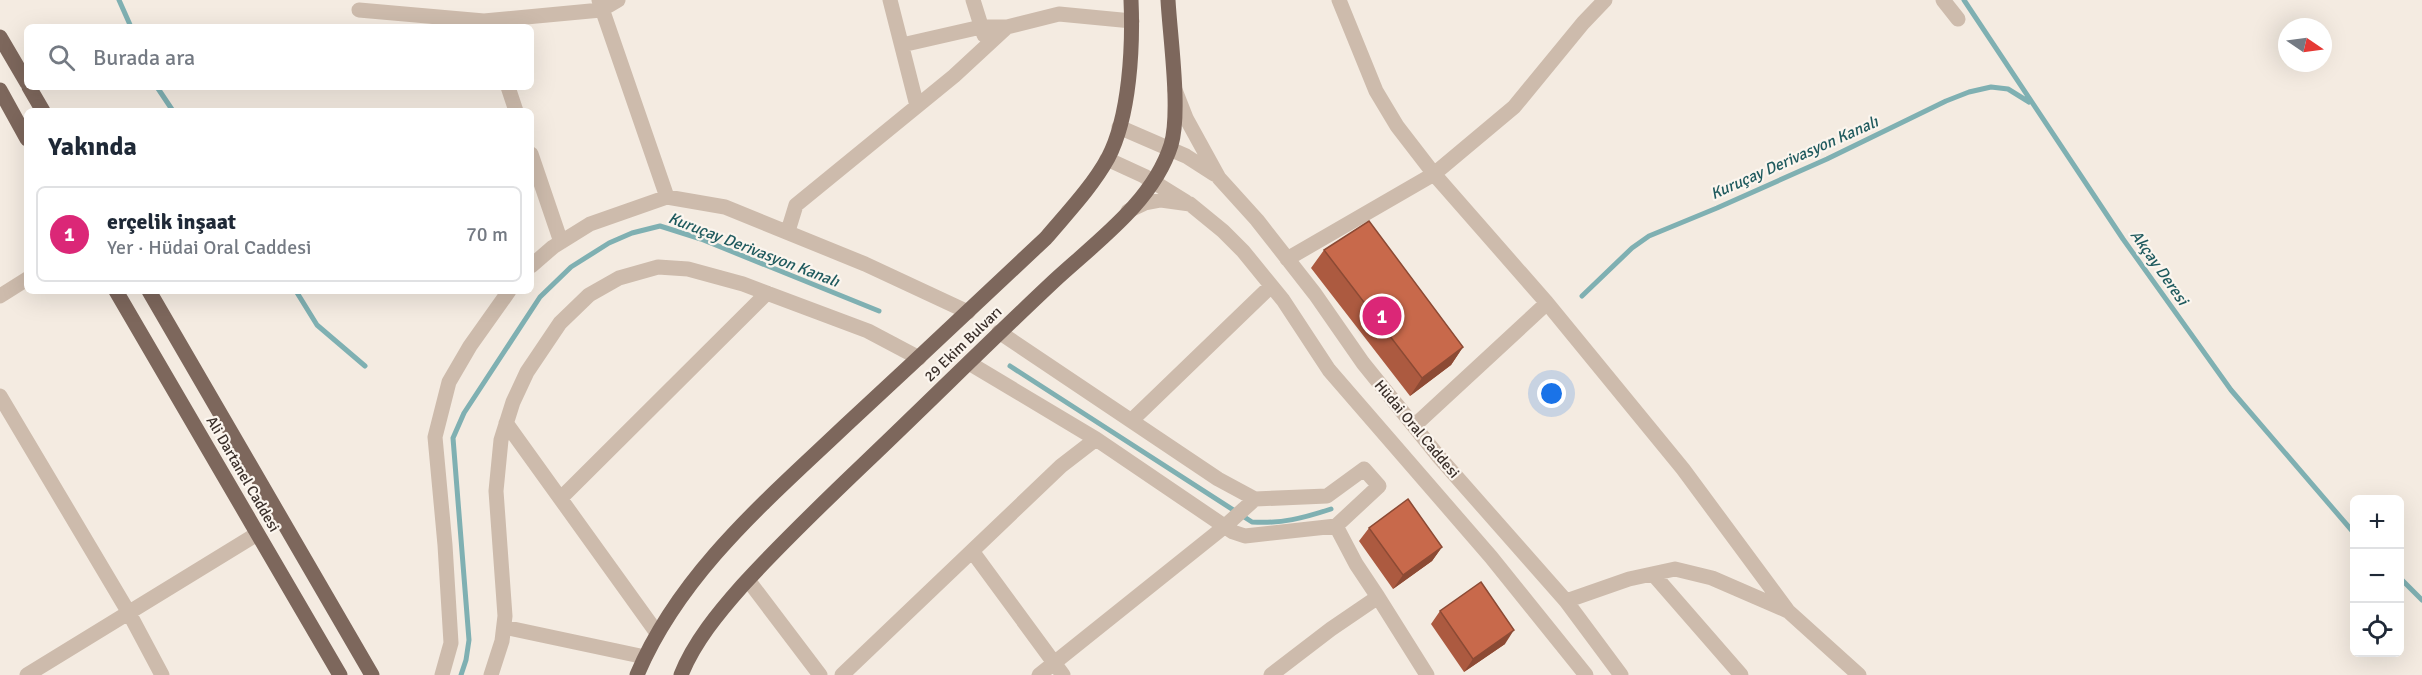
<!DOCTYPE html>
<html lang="tr">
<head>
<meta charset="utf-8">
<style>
  :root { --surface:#fff; --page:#f6f6f7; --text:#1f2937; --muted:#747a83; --line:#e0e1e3; --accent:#db2777 }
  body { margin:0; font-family:Signika,sans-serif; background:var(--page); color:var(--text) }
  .controls { position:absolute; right:18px; bottom:18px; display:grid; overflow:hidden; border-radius:9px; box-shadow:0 6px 24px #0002 }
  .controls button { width:54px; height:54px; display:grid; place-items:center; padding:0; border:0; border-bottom:2px solid var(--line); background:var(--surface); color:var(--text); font:30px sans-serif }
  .compass { position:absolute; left:2278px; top:18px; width:54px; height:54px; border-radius:50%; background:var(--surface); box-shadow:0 6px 24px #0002; rotate:103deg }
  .you { position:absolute; left:1552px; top:394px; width:21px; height:21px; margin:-15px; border:4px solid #fff; border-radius:50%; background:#1a73e8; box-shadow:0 0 0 9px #1a73e833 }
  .badge { display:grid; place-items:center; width:39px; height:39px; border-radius:50%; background:var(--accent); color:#fff; font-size:20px; font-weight:700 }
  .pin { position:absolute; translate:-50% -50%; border:3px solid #fff; box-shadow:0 2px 6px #0006 }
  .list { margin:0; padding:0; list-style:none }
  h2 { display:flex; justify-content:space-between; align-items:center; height:78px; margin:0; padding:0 24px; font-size:26px }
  h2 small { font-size:20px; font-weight:400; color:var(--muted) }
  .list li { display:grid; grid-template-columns:39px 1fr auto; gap:18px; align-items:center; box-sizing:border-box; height:96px; margin:0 12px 12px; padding:0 12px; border:2px solid var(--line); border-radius:9px }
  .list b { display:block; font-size:22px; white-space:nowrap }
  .list p { margin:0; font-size:20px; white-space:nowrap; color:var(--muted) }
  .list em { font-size:20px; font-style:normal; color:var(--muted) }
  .icon { flex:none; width:33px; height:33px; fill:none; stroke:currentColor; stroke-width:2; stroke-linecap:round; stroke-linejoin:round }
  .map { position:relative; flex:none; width:2422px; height:675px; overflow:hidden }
  .search { position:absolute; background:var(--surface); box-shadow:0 6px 24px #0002; left:24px; top:24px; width:510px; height:66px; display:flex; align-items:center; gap:15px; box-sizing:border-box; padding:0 21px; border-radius:9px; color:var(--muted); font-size:22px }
  .panel { position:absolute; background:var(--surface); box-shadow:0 6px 24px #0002; left:24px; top:108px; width:510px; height:186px; border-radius:9px }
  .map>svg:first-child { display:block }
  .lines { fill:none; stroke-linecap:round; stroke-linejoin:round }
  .stream { stroke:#7fb0b2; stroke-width:5 }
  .minor { stroke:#cdbbac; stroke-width:15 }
  .major { stroke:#7d675c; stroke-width:15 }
  .wall { fill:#ac5a40 }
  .shaded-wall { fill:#8c4a34 }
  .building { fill:#c8694b; stroke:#8c4a34; stroke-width:1.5 }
  .labels { text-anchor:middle; stroke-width:4.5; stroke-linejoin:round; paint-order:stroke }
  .street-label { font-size:15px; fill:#3b302b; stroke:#fbf5ee }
  .water-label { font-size:16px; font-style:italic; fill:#1f5a5e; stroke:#fbf5ee }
</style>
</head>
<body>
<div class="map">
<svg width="2422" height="675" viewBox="0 0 2422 675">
  <rect width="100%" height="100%" fill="#f4ebe1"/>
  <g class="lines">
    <path class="stream" d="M119,0L131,27
      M1964,0L2123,239L2231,390L2354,533
      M157,87L173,111
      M296,291L317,325L365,366
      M1582,296L1632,248L1649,236L1717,208L1827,159L1946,101L1969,92L1991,87L2008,89L2029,102
      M1010,366L1252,522C1281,524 1304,518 1331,509
      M2400,578L2422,600
      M461,675L466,660L469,640L453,438L464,413L540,297L571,267L609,243L632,233L660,226L701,239L879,311"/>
    <path class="minor" d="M599,0L667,197
      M890,0L917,106
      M973,0L984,35
      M1339,0L1376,91L1397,126L1434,174L1547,303L1683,469L1788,611
      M1943,0L1958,19
      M359,10L484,21
      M487,27L484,21L601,10L618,0
      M902,45L981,27H1007
      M508,87L516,111
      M1175,90L1186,118L1219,178L1257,220L1315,294L1363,363L1439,457L1566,601L1621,675
      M1119,127L1186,156L1214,174
      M531,154L561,242
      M1107,159L1144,176L1186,202
      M1128,211L1145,203L1161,200L1190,204L1223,231L1243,251L1283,300L1329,370L1491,557L1586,675
      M788,231L796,205L954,76L1007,27L1059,14L1132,21
      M1287,259L1434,174L1514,107L1583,23L1605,0
      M531,266L553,247L590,224L667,197L725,207L865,264L968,312
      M0,296L27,279
      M999,332L1218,479L1255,499L1327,496L1364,469L1379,486L1336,526
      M969,363L1096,439L1233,532L1245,536L1336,526L1356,564L1378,597
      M0,396L129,613L162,675
      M1132,420L1271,286
      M506,423L657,633
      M1414,426L1547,303
      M561,498L767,293
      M1653,574L1741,675
      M748,580L820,675
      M1566,601L1629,579L1675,569L1712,578L1788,611L1859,675
      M504,627L645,657
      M27,675L257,534
      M442,675L451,643L445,545L435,437L449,382L470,346L509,291
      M491,675L502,641L505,616L496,491L501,440L513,402L527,372L560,323L589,295L619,278L658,267L688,269L743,284L868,331L919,358
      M842,675L972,551
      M1039,675L1224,527L1255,499
      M1063,675L972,551L1061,466L1096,439
      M1271,675L1331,629L1378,597L1427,675"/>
    <path class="major" d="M0,37L27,83
      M29,87L43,111
      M0,90L27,139
      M116,291L340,675
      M149,291L372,675
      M637,675C680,573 767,500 846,425C913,363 980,300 1046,238C1068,212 1092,187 1108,158C1130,116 1133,46 1131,0
      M681,675C694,642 719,612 742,586C782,542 825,501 867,461C930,401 991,340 1054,281C1096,242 1153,202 1171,145C1181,112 1170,37 1168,0"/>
  </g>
  <path class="wall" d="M1324,250L1463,347L1451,365L1410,396L1311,268Z
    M1369,528L1442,547L1432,561L1393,589L1359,541Z
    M1440,611L1505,644L1464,672L1431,624Z"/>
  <path class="shaded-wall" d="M1463,347L1451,365L1410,396L1422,378Z
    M1442,547L1432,561L1393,589L1403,575Z
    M1514,630L1505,644L1464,672L1473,659Z"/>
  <path class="building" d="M1369,221L1463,347L1422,378L1324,250Z
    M1408,499L1442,547L1403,575L1369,528Z
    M1481,582L1514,630L1473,659L1440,611Z"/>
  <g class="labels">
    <g class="street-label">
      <text transform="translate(963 344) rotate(-44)" y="5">29 Ekim Bulvarı</text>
      <text transform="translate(1417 429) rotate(50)" y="5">Hüdai Oral Caddesi</text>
      <text transform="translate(243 474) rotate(60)" y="5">Ali Dartanel Caddesi</text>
    </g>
    <g class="water-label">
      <text transform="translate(1794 157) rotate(-24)" y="6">Kuruçay Derivasyon Kanalı</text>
      <text transform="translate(754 249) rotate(21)" y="6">Kuruçay Derivasyon Kanalı</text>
      <text transform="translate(2160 267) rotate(55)" y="6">Akçay Deresi</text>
    </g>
  </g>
</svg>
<div class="controls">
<button>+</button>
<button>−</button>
<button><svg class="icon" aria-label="locate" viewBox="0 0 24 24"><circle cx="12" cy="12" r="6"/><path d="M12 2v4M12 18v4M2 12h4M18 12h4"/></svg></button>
</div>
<svg class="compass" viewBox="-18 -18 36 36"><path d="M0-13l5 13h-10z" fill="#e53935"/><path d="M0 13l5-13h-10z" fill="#747a83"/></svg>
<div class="you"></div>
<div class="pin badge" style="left:1382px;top:316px">1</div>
<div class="search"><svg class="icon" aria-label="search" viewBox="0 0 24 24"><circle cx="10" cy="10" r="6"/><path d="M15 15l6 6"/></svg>Burada ara</div>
<section class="panel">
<h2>Yakında<small></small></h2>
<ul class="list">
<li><span class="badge">1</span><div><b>erçelik inşaat</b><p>Yer · Hüdai Oral Caddesi</p></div><em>70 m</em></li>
</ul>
</section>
</div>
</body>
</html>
